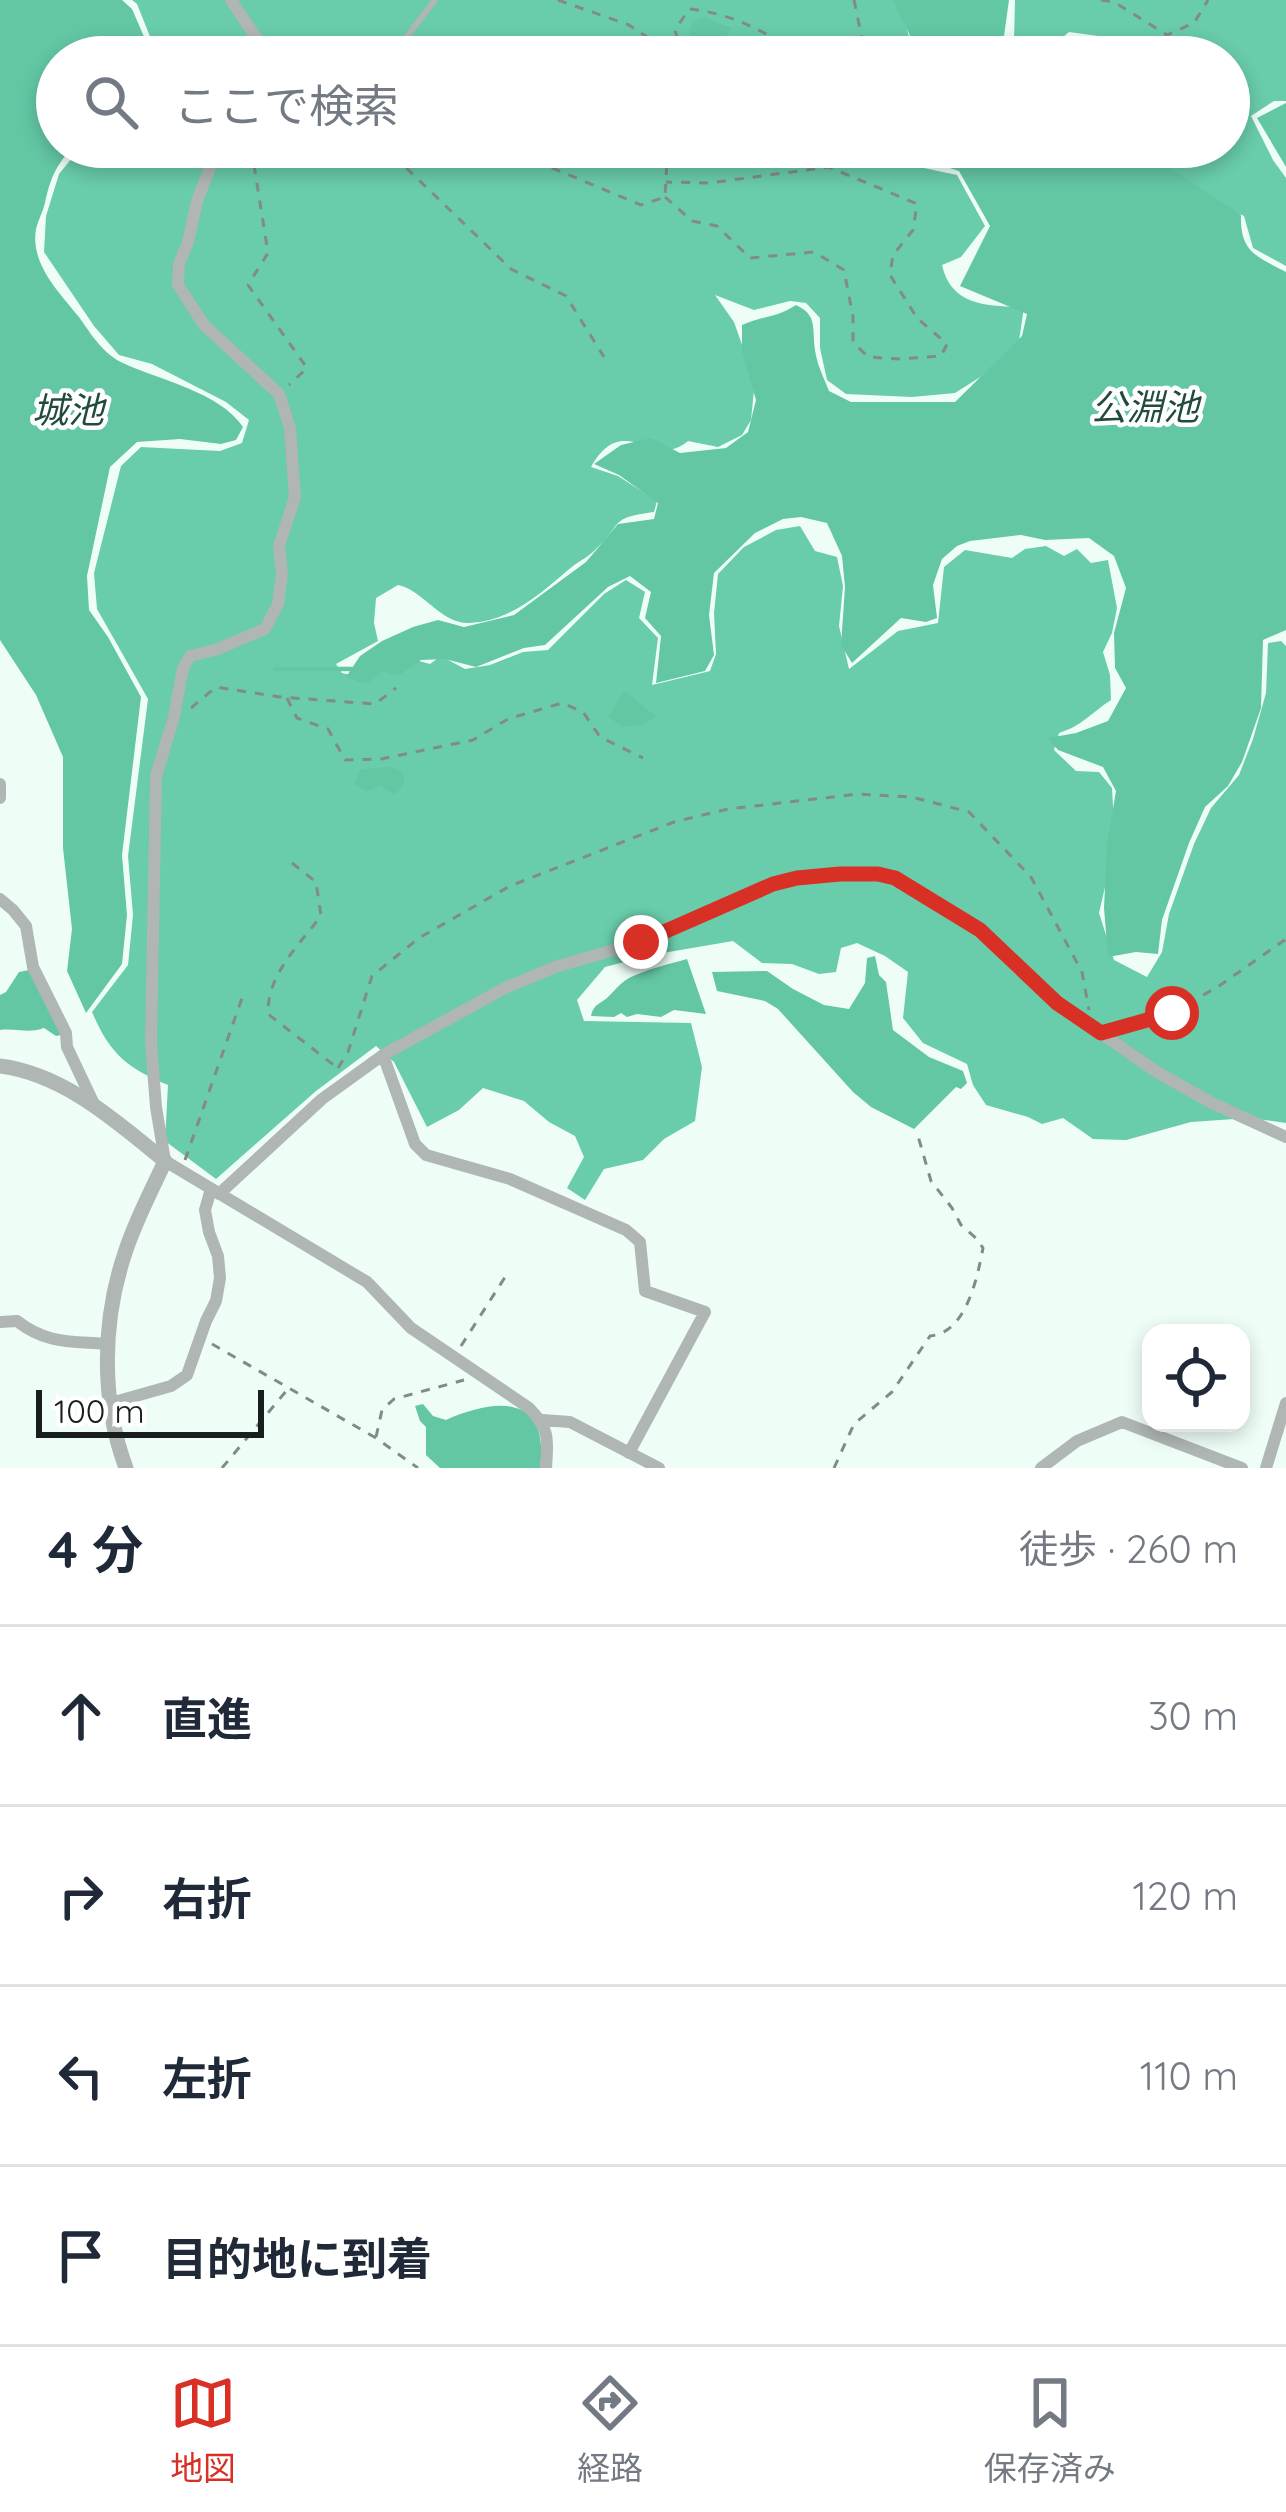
<!DOCTYPE html>
<html lang="ja">
<head>
<meta charset="utf-8">
<style>
  :root { --surface:#fff; --page:#f6f6f7; --text:#1f2937; --muted:#747a83; --line:#e0e1e3; --accent:#d93025 }
  body { margin:0; font-family:Quicksand,"Noto Sans JP",sans-serif; background:var(--page); color:var(--text) }
  .controls { position:absolute; right:36px; bottom:36px; display:grid; overflow:hidden; border-radius:24px; box-shadow:0 6px 18px #0003 }
  .controls button { width:108px; height:108px; display:grid; place-items:center; padding:0; border:0; border-bottom:3px solid var(--line); background:var(--surface); color:var(--text); font:60px sans-serif }
  .scale { position:absolute; left:36px; bottom:30px; width:228px; box-sizing:border-box; padding-left:12px; border:6px solid #181e1b; border-top:0; font-size:33px; line-height:42px; white-space:nowrap; color:#181e1b; -webkit-text-stroke:9px #fff; paint-order:stroke }
  .stop { position:absolute; width:36px; height:36px; margin:-27px; border:9px solid #d93025; border-radius:50%; background:#fff }
  .stop.end { background:#d93025; border-color:#fff; box-shadow:0 3px 12px #0008 }
  .list { margin:0; padding:0; list-style:none }
  h2 { display:flex; justify-content:space-between; align-items:center; height:156px; margin:0; padding:0 48px; font-size:51px }
  h2 small { font-size:39px; font-weight:400; color:var(--muted) }
  .list li { display:grid; grid-template-columns:78px 1fr auto; gap:36px; align-items:center; box-sizing:border-box; height:180px; padding:0 48px; border-top:3px solid var(--line) }
  .list b { display:block; font-size:45px; white-space:nowrap }
  .list em { font-size:39px; font-style:normal; color:var(--muted) }
  .icon { flex:none; width:66px; height:66px; fill:none; stroke:currentColor; stroke-width:2; stroke-linecap:round; stroke-linejoin:round }
  .map { position:relative; flex:none; width:1286px; height:1468px; overflow:hidden }
  .search { position:absolute; background:var(--surface); box-shadow:0 6px 18px #0003; left:36px; right:36px; top:36px; height:132px; display:flex; align-items:center; gap:30px; box-sizing:border-box; padding:0 42px; border-radius:66px; color:var(--muted); font-size:45px }
  .sheet { height:876px; background:var(--surface) }
  nav { display:flex; justify-content:space-around; align-items:center; box-sizing:border-box; height:168px; border-top:3px solid var(--line); background:var(--surface); font-size:33px; color:var(--muted) }
  nav a { display:grid; justify-items:center; gap:6px }
  nav .on { color:var(--accent) }
  .map>svg:first-child { display:block }
  .forest { fill:#69ccaa }
  .water { fill:#63c7a4 }
  .lines { fill:none; stroke-linecap:round; stroke-linejoin:round }
  .stream { stroke:#63c7a4; stroke-width:4.5 }
  .path { stroke:#828c87; stroke-width:3; stroke-dasharray:9 9; stroke-linecap:butt }
  .service { stroke:#afb6b3; stroke-width:6 }
  .minor { stroke:#afb6b3; stroke-width:12 }
  .tertiary { stroke:#afb6b3; stroke-width:15 }
  .route { stroke:#d93025; stroke-width:15 }
  .labels { text-anchor:middle; stroke-width:9; stroke-linejoin:round; paint-order:stroke }
  .water-label { font-size:36px; font-style:italic; fill:#204b3d; stroke:#fff }
</style>
</head>
<body>
<div class="map">
<svg width="1286" height="1468" viewBox="0 0 1286 1468">
  <rect width="100%" height="100%" fill="#eefef7"/>
  <path class="forest" d="M132,0H898L911,43L906,57H142L151,39L137,4Z
    M1015,0H1286V101H1274L1251,116L1273,160L1286,178V266L1253,248L1244,216L1201,197L1140,147H1229V57H1103L1104,50L1098,36L1069,32L1040,57H1034L1014,41Z
    M81,147H843L861,161L924,168L957,175L985,226L961,257L942,265C951,307 990,306 1024,307L1019,341L993,369L955,393L912,397L846,394L827,380L820,348V318L806,303L790,301L754,310L715,295L734,322L746,356L754,390L751,420L742,435L718,447L688,441C654,471 624,409 591,467L618,476L657,501L654,512C607,518 624,524 595,550C589,556 580,561 573,566C543,591 511,622 469,623C441,624 423,590 398,585L376,598L374,623L378,641L336,664L342,673L359,677L412,659L430,664L441,656L465,669L490,665L523,652L548,650L604,594L626,580L645,592L639,618L658,638L652,685L710,671L716,654L714,613L718,574L744,547L776,530L800,526L815,551L837,557L843,586L839,626L849,669L898,631L938,623L944,567L965,550L1012,558L1025,549L1046,546L1064,556L1077,549L1091,563L1108,560L1117,608L1112,633L1103,652L1110,675L1111,700C1091,713 1082,726 1059,733L1054,750L1076,771L1099,772L1112,788L1115,844L1099,913L1114,960L1147,977L1162,952L1169,914L1194,844L1211,808L1239,775L1253,739L1266,693L1268,643L1281,641L1286,646V1123L1249,1118L1191,1122L1126,1140L1093,1139L1063,1118L1042,1124L1028,1117L986,1105L973,1085L967,1064L923,1043L903,1018L908,972L885,956L857,943L841,948L836,972L819,974L792,964L762,963L733,941L651,955L605,967L577,1000L584,1021L691,1023L702,1067L695,1121L664,1139L643,1160L604,1169L585,1200L567,1188L584,1157L575,1136L549,1122L524,1101L483,1088L459,1110L427,1127L394,1062L376,1046L316,1091L216,1179L165,1141L168,1085C127,1068 110,1054 92,1012L128,965L133,915L128,856L148,699L97,609L94,573L121,466L141,447L220,451L242,443L249,420L226,402L152,364L119,355L94,326L44,252L46,216L59,174Z"/>
  <path class="water" d="M0,0H122L132,9L145,39L137,57H57V147H73C56,165 50,179 45,203C43,212 38,220 36,229C30,264 59,292 79,317C91,334 103,354 123,363C159,380 220,392 243,427L236,440L221,444L180,439L137,442L110,467L87,576L89,610L108,637L141,697L122,855L127,915L122,964L86,1013L67,971L72,929L63,848V757L36,695L0,640Z
    M893,0H1009L1004,36L1020,57H910L913,42Z
    M704,17L732,28L711,54L700,49L689,34L692,21Z
    M1286,103V167L1257,118Z
    M853,147H1139L1241,215C1240,252 1256,256 1286,272V630L1263,640L1261,708L1242,762L1228,786L1205,807L1189,843L1162,920L1158,954L1136,952L1108,957L1104,908L1107,844L1116,791L1103,767L1058,750L1048,738L1076,733L1108,721L1126,688L1115,668L1114,633L1126,588L1114,556L1089,538L1045,540L1021,535L970,541L957,546L942,559L933,585L937,618L926,622L901,618L852,663L841,645L845,587L842,556L827,523L801,517L783,519L755,533L714,573L709,615L714,655L705,671L656,683L661,636L645,618L651,592L630,576L608,587L545,645L524,648L476,667L445,659L421,660L398,676L383,671L366,684L346,677L360,656L382,641L413,627L438,620L464,627L514,615L586,562L618,524L654,519L658,503L619,475L594,464L621,445L651,438L680,453L726,448L748,432L756,400L742,352V325C764,315 774,319 796,305C818,315 812,329 815,350C817,365 824,378 829,391L851,402H955L1022,336L1027,314L960,286L990,226L959,171C947,167 933,163 920,160C897,156 873,165 853,147Z
    M625,691L656,717L641,725L622,727L608,716Z
    M392,767L403,773L404,784L395,795L380,786L366,791L355,784L360,769Z
    M875,956L879,975L886,982L893,1030L929,1057L963,1071L967,1083L961,1089L956,1087L914,1129L871,1107L853,1092L778,1009L765,1001L717,991L712,972L767,971L793,989L824,1005L849,1009L865,983L867,958Z
    M687,959L706,1014L674,1010L661,1017L637,1014L627,1017L621,1013L614,1017L591,1016C594,1003 600,1005 609,996C616,989 622,981 631,977C648,969 669,964 687,959Z
    M29,970L61,1035L56,1036L44,1028C28,1034 16,1028 0,1030V995L6,992L19,972Z
    M423,1404L433,1416L446,1420C498,1397 550,1395 540,1468H440L426,1455V1427L420,1421L415,1406Z"/>
  <g class="lines">
    <path class="stream" d="M275,669H352"/>
    <path class="path" d="M558,0L629,25L676,57
      M854,0L864,48L856,57
      M1101,0L1114,2L1167,35L1194,23L1208,0
      M682,57L675,30L689,9C735,14 765,32 804,57
      M256,147L254,165L268,253L248,285L307,368L289,385
      M359,147L378,158L397,159L511,269L566,296L604,357
      M502,147L641,205L665,197L667,160L684,147
      M665,197L692,221L717,226L750,258L814,252L844,270L853,317V342L868,357L900,359L941,356L947,344L917,318L890,275L893,255L913,230L917,204L829,167L709,183L666,182
      M287,698L297,718L328,729L345,760L381,759L473,740L508,719L562,703L583,712L600,737L643,758
      M191,708L216,687L280,697L375,704L396,688
      M292,863L316,882L321,916C298,946 267,975 268,1014L335,1066
      M1120,1028L1172,1013L1219,986L1286,939
      M338,1068L348,1052L372,976L419,938L510,886L674,822L728,809L858,794L912,797L969,812L1031,877L1082,972L1089,1010
      M185,1160L242,998
      M212,1344L376,1438L418,1468
      M461,1346L507,1274
      M376,1437L382,1410L394,1399L464,1380
      M222,1468L287,1390
      M834,1468L854,1424L892,1392L930,1336C966,1333 977,1279 983,1248L977,1239L961,1225L952,1208L931,1181L918,1136"/>
    <path class="service" d="M391,57L435,0"/>
    <path class="minor" d="M231,0L269,57
      M218,147L197,201L188,242L179,264L178,285L204,325L279,394L290,428L295,497L279,546L282,574L278,604L265,629L218,649L190,656L183,668L174,717L156,776L151,1042L156,1107L165,1161L367,1282L411,1328L529,1408C550,1429 548,1440 546,1468
      M0,784V798
      M0,899L13,910L26,926L33,967L66,1033L67,1047L94,1104
      M383,1055L415,1144L426,1155L510,1179L626,1230L640,1242L645,1291L705,1312L629,1453
      M219,1194L322,1099L383,1055L505,988L555,967L641,942L773,884L797,878L840,874H878L894,878L944,906L980,930L1057,1003L1157,1072L1212,1103L1286,1137
      M0,1322L17,1321C46,1344 71,1341 106,1344
      M111,1403L171,1386L187,1375L206,1321L216,1301L220,1278L218,1256L209,1232L205,1210L211,1189
      M542,1420L570,1422L659,1468
      M1041,1468L1077,1441L1122,1422L1242,1468
      M1266,1468L1286,1403"/>
    <path class="tertiary" d="M0,1066C64,1074 117,1122 165,1161C151,1192 134,1223 124,1256C102,1323 101,1401 126,1468"/>
  </g>
  <g class="lines">
    <path class="route" d="M641,942L773,884L797,878L840,874H878L895,878L980,930L1057,1003L1101,1033L1172,1013"/>
  </g>
  <g class="labels">
    <g class="water-label">
      <text x="1145" y="420">公淵池</text>
      <text x="68" y="423">城池</text>
    </g>
  </g>
</svg>
<div class="controls">
<button><svg class="icon" aria-label="locate" viewBox="0 0 24 24"><circle cx="12" cy="12" r="6"/><path d="M12 2v4M12 18v4M2 12h4M18 12h4"/></svg></button>
</div>
<div class="scale">100 m</div>
<div class="stop" style="left:1172px;top:1013px"></div>
<div class="stop end" style="left:641px;top:942px"></div>
<div class="search"><svg class="icon" aria-label="search" viewBox="0 0 24 24"><circle cx="10" cy="10" r="6"/><path d="M15 15l6 6"/></svg>ここで検索</div>
</div>
<section class="sheet">
<h2>4 分<small>徒歩 · 260 m</small></h2>
<ul class="list">
<li><svg class="icon" aria-label="ahead" viewBox="0 0 24 24"><path d="M12 20V5M6 11l6-6 6 6"/></svg><div><b>直進</b></div><em>30 m</em></li>
<li><svg class="icon" aria-label="right" viewBox="0 0 24 24"><path d="M7 20v-9h11M14 6l5 5-5 5"/></svg><div><b>右折</b></div><em>120 m</em></li>
<li><svg class="icon" aria-label="left" viewBox="0 0 24 24"><path d="M17 20v-9H6M10 6l-5 5 5 5"/></svg><div><b>左折</b></div><em>110 m</em></li>
<li><svg class="icon" aria-label="arrive" viewBox="0 0 24 24"><path d="M6 21V4h12l-3 4 3 4H6"/></svg><div><b>目的地に到着</b></div></li>
</ul>
</section>
<nav>
<a class="on"><svg class="icon" aria-label="map" viewBox="0 0 24 24"><path d="M3 6l6-2 6 2 6-2v14l-6 2-6-2-6 2zM9 4v14M15 6v14"/></svg>地図</a>
<a><svg class="icon" aria-label="directions" viewBox="0 0 24 24"><path d="M12 3l9 9-9 9-9-9zM9 14v-3h6M13 9l2 2-2 2"/></svg>経路</a>
<a><svg class="icon" aria-label="saved" viewBox="0 0 24 24"><path d="M7 4h10v16l-5-4-5 4z"/></svg>保存済み</a>
</nav>
</body>
</html>
